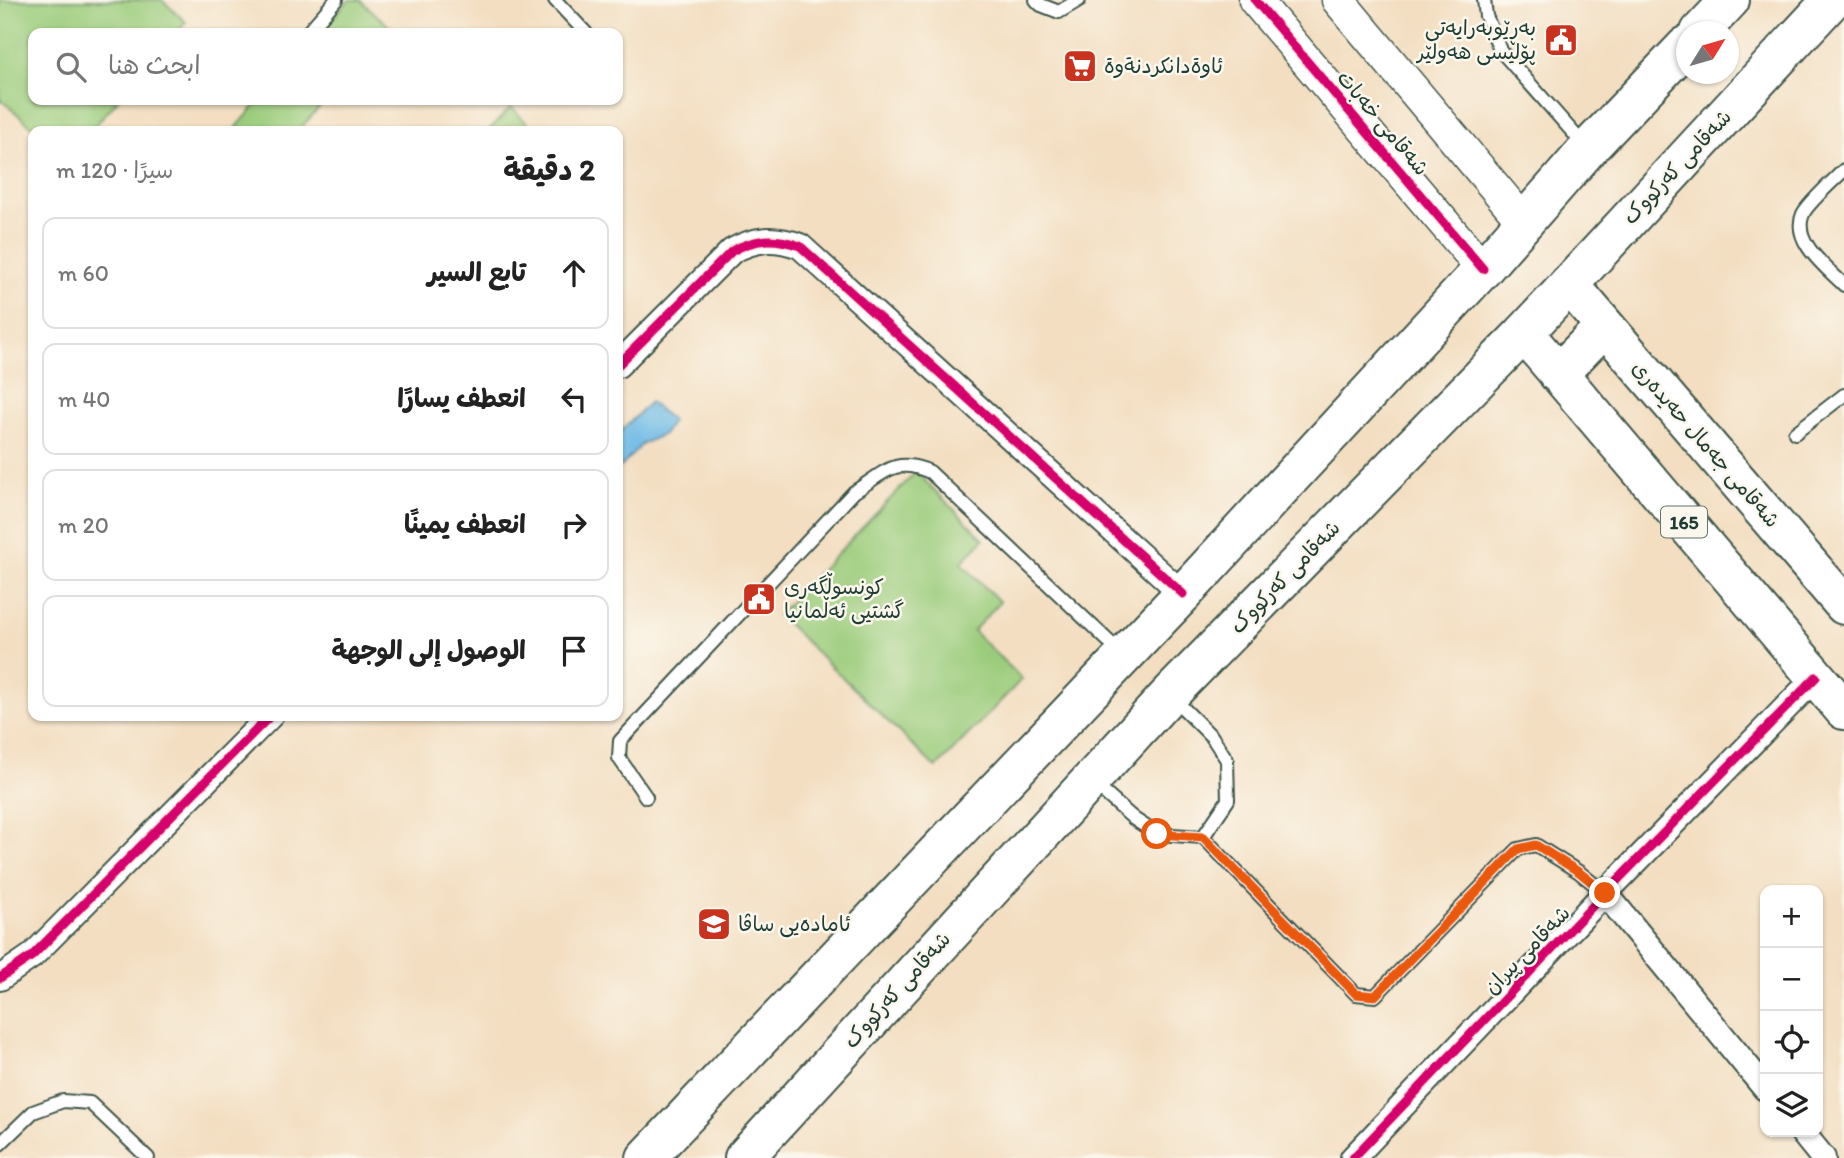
<!DOCTYPE html>
<html lang="ar">
<head>
<meta charset="utf-8">
<style>
  :root { --surface:#fff; --page:#f6f6f6; --text:#222; --muted:#767676; --line:#e0e0e0 }
  body { margin:0; font-family:Itim,"Playpen Sans Arabic",sans-serif; background:var(--page); color:var(--text); direction:rtl }
  .controls { position:absolute; right:21px; bottom:21px; display:grid; overflow:hidden; border-radius:14px; box-shadow:0 2px 5px #0004 }
  .controls button { width:63px; height:63px; display:grid; place-items:center; padding:0; border:0; border-bottom:2px solid var(--line); background:var(--surface); color:var(--text); font:35px sans-serif }
  .compass { position:absolute; left:1676px; top:21px; width:63px; height:63px; border-radius:50%; background:var(--surface); box-shadow:0 2px 5px #0004; rotate:53deg }
  .stop { position:absolute; width:21px; height:21px; margin:-16px; border:5px solid #ea580c; border-radius:50%; background:#fff }
  .stop.end { background:#ea580c; border-color:#fff; box-shadow:0 2px 7px #0008 }
  .list { margin:0; padding:0; list-style:none }
  h2 { display:flex; justify-content:space-between; align-items:center; height:91px; margin:0; padding:0 28px; font-size:30px }
  h2 small { font-size:23px; font-weight:400; color:var(--muted) }
  .list li { display:grid; grid-template-columns:46px 1fr auto; gap:21px; align-items:center; box-sizing:border-box; height:112px; margin:0 14px 14px; padding:0 14px; border:2px solid var(--line); border-radius:14px }
  .list b { display:block; font-size:26px; white-space:nowrap }
  .list em { font-size:23px; font-style:normal; color:var(--muted) }
  .icon { flex:none; width:38px; height:38px; fill:none; stroke:currentColor; stroke-width:2; stroke-linecap:round; stroke-linejoin:round }
  .map { position:relative; flex:none; width:1844px; height:1158px; overflow:hidden; direction:ltr }
  .search { position:absolute; background:var(--surface); box-shadow:0 2px 5px #0004; left:28px; top:28px; width:595px; height:77px; display:flex; align-items:center; gap:18px; box-sizing:border-box; padding:0 24px; border-radius:14px; color:var(--muted); font-size:26px }
  .panel { position:absolute; background:var(--surface); box-shadow:0 2px 5px #0004; left:28px; top:126px; width:595px; height:595px; border-radius:14px; direction:rtl }
  .map>svg:first-child { display:block }
  .green { fill:#9bcc7b; stroke:#5d8458; stroke-width:2 }
  .water { fill:#6db9e6; stroke:#467b8d; stroke-width:2 }
  .lines { fill:none; stroke-linecap:round; stroke-linejoin:round }
  .service-casing { stroke:#3f5549; stroke-width:16 }
  .minor-casing { stroke:#3f5549; stroke-width:28 }
  .tertiary-casing { stroke:#3f5549; stroke-width:35 }
  .primary-casing { stroke:#3f5549; stroke-width:42 }
  .trunk-casing { stroke:#3f5549; stroke-width:42 }
  .service { stroke:#fff; stroke-width:12 }
  .minor { stroke:#fff; stroke-width:24 }
  .tertiary { stroke:#fff; stroke-width:32 }
  .primary { stroke:#fff; stroke-width:38 }
  .trunk { stroke:#fff; stroke-width:38 }
  .cycleway-casing { stroke:#fbf7ec; stroke-width:13 }
  .cycleway { stroke:#d6006c; stroke-width:9 }
  .route { stroke:#ea580c; stroke-width:9 }
  .labels { text-anchor:middle; stroke-width:5; stroke-linejoin:round; paint-order:stroke }
  .shield { fill:#fbf7ec; stroke:#61756b; stroke-width:2 }
  .shield-label { font-size:19px; font-weight:bold; fill:#1f3d34 }
  .poi-label { font-size:21px; fill:#1f3d34; stroke:#fbf7ec; text-anchor:start }
  .street-label { font-size:21px; fill:#1f3d34; stroke:#fbf7ec }
</style>
</head>
<body>
<div class="map">
<svg width="1844" height="1158" viewBox="0 0 1844 1158">
  <rect width="100%" height="100%" fill="#fbf7ec"/>
  <filter id="ink" filterUnits="userSpaceOnUse"><feTurbulence type="fractalNoise" baseFrequency=".0143" numOctaves="2"/><feDisplacementMap in="SourceGraphic" scale="14" xChannelSelector="R" yChannelSelector="G"/><feConvolveMatrix kernelMatrix="1 2 1 2 8 2 1 2 1" color-interpolation-filters="sRGB"/></filter>
  <filter id="wash" filterUnits="userSpaceOnUse"><feTurbulence type="fractalNoise" baseFrequency=".00686" numOctaves="4" result="noise"/><feDisplacementMap in="SourceGraphic" scale="28" xChannelSelector="R" yChannelSelector="G"/><feGaussianBlur stdDeviation="1.57" result="paint"/><feColorMatrix in="noise" values="0 0 0 0 0 0 0 0 0 0 0 0 0 0 0 0 0 1.4 0 .05"/><feComposite in="paint" operator="in"/></filter>
  <g filter="url(#wash)">
    <rect width="100%" height="100%" fill="#f3dec1"/>
    <path class="green" d="M0,0H162L186,22L177,33H33V100H118L90,131H37L0,99Z
      M349,0H360L390,27L385,33H319Z
      M260,100H326L298,131H240L236,128Z
      M511,107L535,131H488Z
      M916,472L984,539L961,563L1000,602L973,631L1022,679L936,768L778,615Z"/>
    <path class="water" d="M650,402L672,421L664,434L642,444L621,467L618,463V434Z"/>
  </g>
  <g filter="url(#ink)">
    <g class="lines">
      <g class="service-casing">
        <path id="service" d="M555,0L586,33
          M1036,0L1041,5L1059,12L1079,0
          M1484,0L1486,16L1500,50L1585,146
          M307,33L336,0
          M1844,170C1835,179 1807,204 1803,214C1791,241 1827,268 1844,285
          M1795,433L1844,395
          M1173,698L1212,737L1227,760L1228,800L1203,837L1356,994L1375,996L1518,849L1536,845L1579,872L1605,893
          M1092,782L1134,819L1157,834L1203,837
          M646,797L619,758L620,741L854,492C884,473 895,456 930,472L1121,653
          M0,1144L33,1112L63,1101L90,1103L148,1158"/>
      </g>
      <g class="minor-casing">
        <path id="minor" d="M618,365L732,251C756,238 774,237 800,246L1183,594
          M1605,893L1765,1088
          M0,978L32,956L270,716
          M1802,1132L1823,1158
          M1353,1158L1605,893L1816,677"/>
      </g>
      <g class="tertiary-casing">
        <path id="tertiary" d="M1255,0L1483,269
          M1338,0L1524,222"/>
      </g>
      <g class="primary-casing">
        <path id="primary" d="M1569,284L1844,605
          M1524,333L1844,710
          M1558,374L1605,326"/>
      </g>
      <g class="trunk-casing">
        <path id="trunk" d="M1700,32L1730,0
          M646,1158L1183,594L1483,269L1588,149L1686,46
          M744,1158L1169,695L1524,333L1832,0"/>
      </g>
      <use href="#service" class="service"/>
      <use href="#minor" class="minor"/>
      <use href="#tertiary" class="tertiary"/>
      <use href="#primary" class="primary"/>
      <use href="#trunk" class="trunk"/>
      <g class="cycleway-casing">
        <path id="cycleway" d="M1255,0L1483,269
          M618,365L732,251C756,238 774,237 800,246L1183,594
          M0,978L32,956L270,716
          M1353,1158L1605,893L1816,677"/>
      </g>
      <use href="#cycleway" class="cycleway"/>
    </g>
  </g>
  <g class="lines" filter="url(#ink)">
    <path class="route" d="M1157,834L1203,837L1356,994L1375,996L1518,849L1536,845L1579,872L1605,893"/>
  </g>
  <defs>
    <g id="civic-square" transform="scale(1.75)"><rect x="-9" y="-9" width="18" height="18" rx="4" fill="#c8321e" stroke="#fbf7ec"/><path d="M-.6-6.5H3V-4.5H.6V-3L4-1V1h2V6H-6V1h2V-1L-.6-3ZM-1.2 2.5V6h2.4V2.5Z" fill="#fff"/></g>
    <g id="supermarket-square" transform="scale(1.75)"><rect x="-9" y="-9" width="18" height="18" rx="4" fill="#c8321e" stroke="#fbf7ec"/><path d="M-6-5.5h2.5l.6 2H6L4.5 2H-2.5L-4.4-4H-6ZM-1.5 3.2a1.3 1.3 0 1 0 .1 0ZM3 3.2a1.3 1.3 0 1 0 .1 0Z" fill="#fff"/></g>
    <g id="school-square" transform="scale(1.75)"><rect x="-9" y="-9" width="18" height="18" rx="4" fill="#c8321e" stroke="#fbf7ec"/><path d="M0-5L7-2L0 1L-7-2ZM-4 1L0 2.5L4 1V4Q0 6-4 4Z" fill="#fff"/></g>
  </defs>
  <g fill-rule="evenodd">
    <use href="#civic-square" x="1561" y="40"/>
    <use href="#supermarket-square" x="1080" y="66"/>
    <use href="#civic-square" x="759" y="599"/>
    <use href="#school-square" x="714" y="924"/>
  </g>
  <g class="labels">
    <rect class="shield" x="1661" y="506.5" width="46" height="31" rx="5"/>
    <g class="shield-label">
      <text x="1684" y="529">165</text>
    </g>
    <g class="poi-label">
      <text x="1536" y="35" text-anchor="end">بەڕێوبەرایەتی<tspan x="1536" dy="24">پۆلیسی هەولێر</tspan></text>
      <text x="1104" y="73">ئاوةدانكردنةوة</text>
      <text x="784" y="594">کونسوڵگەری<tspan x="784" dy="24">گشتیی ئەڵمانیا</tspan></text>
      <text x="738" y="931">ئامادەیی ساڤا</text>
    </g>
    <g class="street-label">
      <text transform="translate(1383 123) rotate(50)" y="7">شەقامی خەبات</text>
      <text transform="translate(1677 167) rotate(-47)" y="7">شەقامی کەرکووک</text>
      <text transform="translate(1706 444) rotate(49)" y="7">شەقامی جەمال حەیدەری</text>
      <text transform="translate(1285 577) rotate(-46)" y="7">شەقامی کەرکووک</text>
      <text transform="translate(1527 950) rotate(-46)" y="7">شەقامی پیران</text>
      <text transform="translate(897 990) rotate(-48)" y="7">شەقامی کەرکووک</text>
    </g>
  </g>
</svg>
<div class="controls">
<button>+</button>
<button>−</button>
<button><svg class="icon" aria-label="locate" viewBox="0 0 24 24"><circle cx="12" cy="12" r="6"/><path d="M12 2v4M12 18v4M2 12h4M18 12h4"/></svg></button>
<button><svg class="icon" aria-label="layers" viewBox="0 0 24 24"><path d="M12 4l9 5-9 5-9-5zM3 14l9 5 9-5"/></svg></button>
</div>
<svg class="compass" viewBox="-18 -18 36 36"><path d="M0-13l5 13h-10z" fill="#e53935"/><path d="M0 13l5-13h-10z" fill="#767676"/></svg>
<div class="stop" style="left:1157px;top:834px"></div>
<div class="stop end" style="left:1605px;top:893px"></div>
<div class="search"><svg class="icon" aria-label="search" viewBox="0 0 24 24"><circle cx="10" cy="10" r="6"/><path d="M15 15l6 6"/></svg>ابحث هنا</div>
<section class="panel">
<h2>2 دقيقة<small>سيرًا · 120 m</small></h2>
<ul class="list">
<li><svg class="icon" aria-label="ahead" viewBox="0 0 24 24"><path d="M12 20V5M6 11l6-6 6 6"/></svg><div><b>تابع السير</b></div><em>60 m</em></li>
<li><svg class="icon" aria-label="left" viewBox="0 0 24 24"><path d="M17 20v-9H6M10 6l-5 5 5 5"/></svg><div><b>انعطف يسارًا</b></div><em>40 m</em></li>
<li><svg class="icon" aria-label="right" viewBox="0 0 24 24"><path d="M7 20v-9h11M14 6l5 5-5 5"/></svg><div><b>انعطف يمينًا</b></div><em>20 m</em></li>
<li><svg class="icon" aria-label="arrive" viewBox="0 0 24 24"><path d="M6 21V4h12l-3 4 3 4H6"/></svg><div><b>الوصول إلى الوجهة</b></div></li>
</ul>
</section>
</div>
</body>
</html>
